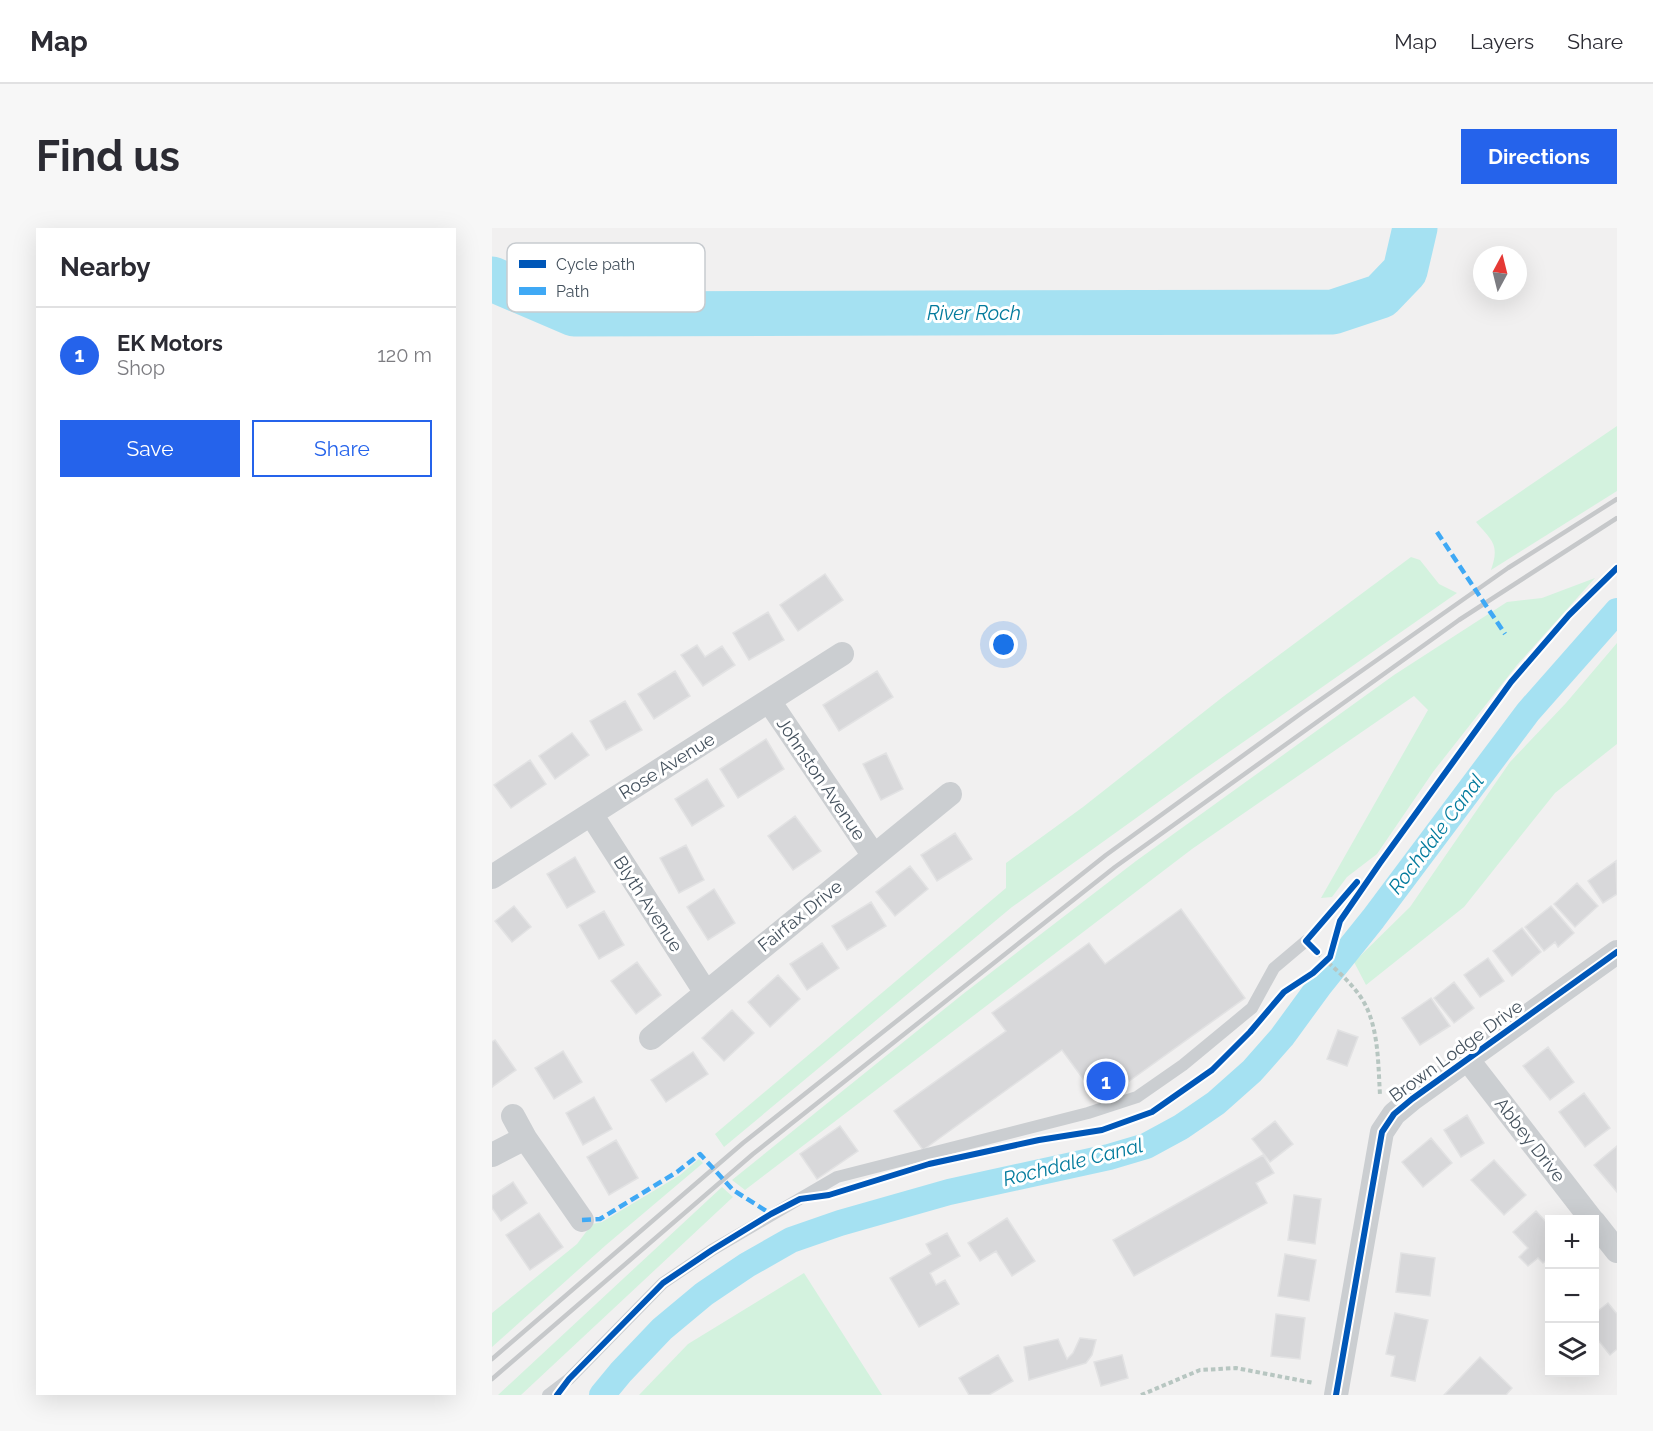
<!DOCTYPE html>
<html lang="en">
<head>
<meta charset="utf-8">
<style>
  :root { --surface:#fff; --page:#f7f7f7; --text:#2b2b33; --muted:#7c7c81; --line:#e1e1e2; --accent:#2563eb }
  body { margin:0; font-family:Raleway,sans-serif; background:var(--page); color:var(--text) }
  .controls { position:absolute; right:18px; bottom:18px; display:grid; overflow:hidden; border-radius:0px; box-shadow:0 6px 24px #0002 }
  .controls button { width:54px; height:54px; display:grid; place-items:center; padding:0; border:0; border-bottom:2px solid var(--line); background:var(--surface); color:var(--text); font:30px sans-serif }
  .compass { position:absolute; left:981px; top:18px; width:54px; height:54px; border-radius:50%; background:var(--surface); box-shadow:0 6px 24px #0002; rotate:7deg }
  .you { position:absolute; left:512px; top:417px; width:21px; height:21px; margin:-15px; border:4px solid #fff; border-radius:50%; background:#1a73e8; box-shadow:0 0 0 9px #1a73e833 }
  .badge { display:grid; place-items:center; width:39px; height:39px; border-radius:50%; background:var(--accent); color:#fff; font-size:20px; font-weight:700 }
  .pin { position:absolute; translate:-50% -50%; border:3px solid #fff; box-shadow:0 2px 6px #0006 }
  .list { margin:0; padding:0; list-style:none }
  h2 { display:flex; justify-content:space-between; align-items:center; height:78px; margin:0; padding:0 24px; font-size:26px }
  h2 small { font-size:20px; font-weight:400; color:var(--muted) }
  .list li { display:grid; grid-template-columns:39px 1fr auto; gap:18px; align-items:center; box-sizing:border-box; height:96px; padding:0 24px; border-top:2px solid var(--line) }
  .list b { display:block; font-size:22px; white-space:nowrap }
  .list p { margin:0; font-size:20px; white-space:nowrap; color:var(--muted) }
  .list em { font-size:20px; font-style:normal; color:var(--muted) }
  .actions { display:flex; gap:12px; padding:18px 24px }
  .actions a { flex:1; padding:14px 0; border:2px solid var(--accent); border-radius:0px; text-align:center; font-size:21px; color:var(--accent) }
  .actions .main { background:var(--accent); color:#fff }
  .icon { flex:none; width:33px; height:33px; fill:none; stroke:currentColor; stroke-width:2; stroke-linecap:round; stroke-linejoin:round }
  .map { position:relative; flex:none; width:1125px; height:1167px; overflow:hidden; border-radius:0px }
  header { display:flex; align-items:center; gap:36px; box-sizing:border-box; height:84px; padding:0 30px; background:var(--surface); border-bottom:2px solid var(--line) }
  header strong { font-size:28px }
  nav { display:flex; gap:33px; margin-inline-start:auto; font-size:21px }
  .intro { display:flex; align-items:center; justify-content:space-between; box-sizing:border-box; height:144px; padding:0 36px }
  h1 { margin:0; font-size:42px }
  .button { padding:15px 27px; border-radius:0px; background:var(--accent); color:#fff; font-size:21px; font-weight:700 }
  main { display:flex; gap:36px; padding:0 36px }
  aside { flex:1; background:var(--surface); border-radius:0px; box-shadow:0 6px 24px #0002 }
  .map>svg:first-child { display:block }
  .green { fill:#d3f2de }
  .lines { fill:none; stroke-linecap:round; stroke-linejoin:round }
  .canal { stroke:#a5e1f2; stroke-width:26 }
  .river { stroke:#a5e1f2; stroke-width:45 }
  .building { fill:#d8d8da; stroke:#e2e2e3; stroke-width:1.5 }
  .path { stroke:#b7c6c1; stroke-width:4; stroke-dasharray:4.5 3; stroke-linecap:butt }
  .service { stroke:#cbced1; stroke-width:12 }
  .minor { stroke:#cbced1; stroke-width:24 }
  .rail { stroke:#c6c8ca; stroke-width:4.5 }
  .quiet { stroke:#3fa9f5; stroke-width:4.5; stroke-dasharray:9 4.5; stroke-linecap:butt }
  .cycleway-casing { stroke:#fff; stroke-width:10 }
  .cycleway { stroke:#0057b8; stroke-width:6 }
  .labels { text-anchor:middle; stroke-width:6; stroke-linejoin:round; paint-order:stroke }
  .street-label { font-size:18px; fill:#45525e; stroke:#fff }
  .water-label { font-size:20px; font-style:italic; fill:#037b9d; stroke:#fff }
  .key { fill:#fff; stroke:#c7cbcf; stroke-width:1.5 }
  .key-label { font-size:16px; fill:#45525e }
</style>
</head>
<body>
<header>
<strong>Map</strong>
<nav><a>Map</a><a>Layers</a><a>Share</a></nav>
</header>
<div class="intro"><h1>Find us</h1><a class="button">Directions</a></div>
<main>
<aside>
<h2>Nearby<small></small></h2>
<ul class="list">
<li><span class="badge">1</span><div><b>EK Motors</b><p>Shop</p></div><em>120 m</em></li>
</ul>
<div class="actions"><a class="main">Save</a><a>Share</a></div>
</aside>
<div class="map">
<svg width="1125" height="1167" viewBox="0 0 1125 1167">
  <rect width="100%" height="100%" fill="#f1f0f0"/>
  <path class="green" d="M1125,198V263L999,342C1008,316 1000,313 984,294Z
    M919,329L928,332L947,356L965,365L704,547L520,679L232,919L223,906L514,660V635L591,579L732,468Z
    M1103,350L1025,437L941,544L885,626L855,649L840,669L829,670L936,482L922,468L700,621L253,962L240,952L471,766L644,633L902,447L1015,374L1050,370Z
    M1125,415V516L1063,565L972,679L874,757L862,734L918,679L1018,534L1074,475Z
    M207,931L211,935L114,1017L0,1119V1085L85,1016L100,996L110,994L188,947Z
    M230,959L241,969L29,1167H6Z
    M312,1045L390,1167H147L196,1116Z"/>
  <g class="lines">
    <path class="canal" d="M110,1167L129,1144L170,1101L212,1066L255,1037L299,1012L348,995L457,964L617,929L654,918L689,899L724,875L760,843L790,809L828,757L881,691L1036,484L1125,383"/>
    <path class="river" d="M0,51L82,86L841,84L889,68L913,43L923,0"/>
  </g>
  <path class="building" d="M333,346L351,372L306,403L288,377Z
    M276,384L292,412L257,432L241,405Z
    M205,417L213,429L230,418L243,437L211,458L189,427Z
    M183,443L198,468L162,491L146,466Z
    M385,443L401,469L347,503L331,477Z
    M133,473L150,502L114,522L98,493Z
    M80,505L97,527L63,551L47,528Z
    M274,511L292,541L246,570L228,541Z
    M394,525L411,561L389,572L371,536Z
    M38,532L54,556L19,580L2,557Z
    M215,551L232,578L200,598L183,571Z
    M303,588L329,623L301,642L276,608Z
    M463,605L480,631L445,653L429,627Z
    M194,617L212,652L187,665L168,630Z
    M83,629L103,664L75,680L55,646Z
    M1124,633L1125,666L1111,675L1096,653Z
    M418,638L436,661L403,688L384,664Z
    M1085,655L1106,678L1083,699L1062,676Z
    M222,661L243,695L216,712L195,679Z
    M379,674L394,698L355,722L340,698Z
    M22,678L39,699L20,714L3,693Z
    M1059,678L1082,705L1066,719L1063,714L1052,723L1033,699Z
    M689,681L753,770L608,874L570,822L431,922L402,883L514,803L500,785L597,715L613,736Z
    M112,683L132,717L107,731L87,697Z
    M1030,700L1049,724L1020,748L1001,723Z
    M330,715L347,740L315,762L298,736Z
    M996,730L1012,753L988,769L972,747Z
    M145,734L169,767L144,786L119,753Z
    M286,747L308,771L278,799L256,774Z
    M962,754L982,780L962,795L942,770Z
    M939,770L958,798L928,817L910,790Z
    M240,782L262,805L232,833L210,810Z
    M846,802L866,809L855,838L835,831Z
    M3,812L24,842L0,859V814Z
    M1056,819L1082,854L1058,872L1031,838Z
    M71,823L90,854L62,871L43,840Z
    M201,824L216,846L174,874L159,852Z
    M1092,865L1118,900L1093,919L1067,884Z
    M102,869L120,901L91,917L74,885Z
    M975,887L992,915L969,929L952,902Z
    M783,893L801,916L778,934L760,911Z
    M348,898L366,923L325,951L308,926Z
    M939,910L960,935L931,959L910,934Z
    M124,912L146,950L117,967L95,929Z
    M1125,918V964L1102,937Z
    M771,927L782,945L764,955L775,975L642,1048L621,1012Z
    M1002,932L1034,967L1012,987L979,952Z
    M21,954L35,975L9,993L0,980V968Z
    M802,967L829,971L823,1016L796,1012Z
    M1044,983L1058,998V1029L1051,1035L1046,1030L1036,1038L1027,1029L1036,1020L1021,1004Z
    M47,985L71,1019L38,1042L14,1007Z
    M515,990L543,1033L520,1048L504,1023L488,1033L476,1015Z
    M455,1005L468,1028L438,1045L444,1057L453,1052L467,1076L427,1099L398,1050L439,1026L434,1016Z
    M909,1025L943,1030L938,1068L904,1064Z
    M793,1026L824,1032L817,1073L786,1068Z
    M1116,1075L1125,1086V1121L1118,1127L1102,1107V1086Z
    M903,1085L936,1092L923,1153L899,1148L903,1128L894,1126Z
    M784,1086L813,1090L808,1131L779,1128Z
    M588,1110L604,1112L600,1127L594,1135L537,1152L532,1119L566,1111L575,1131L581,1125Z
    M506,1127L521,1153L497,1167H477L467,1150Z
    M630,1127L636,1150L609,1158L602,1134Z
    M988,1129L1020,1160L1014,1167H952Z"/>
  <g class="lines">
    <path class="path" d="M825,725C840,738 856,751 868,768C887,795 886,835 888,867
      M649,1167L708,1142L744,1140L822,1155"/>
    <path class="service" d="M56,1167L77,1151L171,1055L220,1022L345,949L596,885L645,869L691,837L760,780L782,740L814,713"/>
    <path class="minor" d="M277,473L382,628
      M99,586L214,765
      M0,649L350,426
      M159,810L458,566
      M976,832L1100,992
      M21,888L33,910
      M0,927L33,910L90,992
      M1102,994L1125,1023
      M844,1167L890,904L902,886L920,871L1125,724"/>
    <path class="rail" d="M0,1131L251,915L614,627L811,484L1016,340L1125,271
      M0,1151L261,926L623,639L967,392L1125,290"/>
    <path class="quiet" d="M945,304L1013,406
      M90,992L108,991L185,944L208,926L241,962L279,986"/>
    <g class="cycleway-casing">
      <path id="cycleway" d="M825,724L814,713L865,654
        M65,1167L77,1151L171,1055L220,1022L279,986L308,971L337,967L437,936L547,912L610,902L660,884L720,842L758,804L792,764L821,745L838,729L848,693L888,635L1019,454L1077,387L1125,340
        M844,1167L890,904L902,886L920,871L1125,724"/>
    </g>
    <use href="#cycleway" class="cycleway"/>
  </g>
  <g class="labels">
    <g class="street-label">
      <text transform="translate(175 538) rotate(-32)" y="6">Rose Avenue</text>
      <text transform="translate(329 551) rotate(56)" y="6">Johnston Avenue</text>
      <text transform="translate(156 676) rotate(57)" y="6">Blyth Avenue</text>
      <text transform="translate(308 688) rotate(-39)" y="6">Fairfax Drive</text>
      <text transform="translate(964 823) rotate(-36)" y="6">Brown Lodge Drive</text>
      <text transform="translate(1038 912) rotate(52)" y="6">Abbey Drive</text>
    </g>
    <g class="water-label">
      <text x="482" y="92">River Roch</text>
      <text transform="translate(944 606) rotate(-53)" y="7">Rochdale Canal</text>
      <text transform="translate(581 934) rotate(-14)" y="7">Rochdale Canal</text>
    </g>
  </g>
  <rect x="15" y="15" width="198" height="69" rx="9" class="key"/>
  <rect x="27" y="32" width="27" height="8" fill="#0057b8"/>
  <rect x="27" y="59" width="27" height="8" fill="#3fa9f5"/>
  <g class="key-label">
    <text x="64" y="42">Cycle path</text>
    <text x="64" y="69">Path</text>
  </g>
</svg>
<div class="controls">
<button>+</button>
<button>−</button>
<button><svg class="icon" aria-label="layers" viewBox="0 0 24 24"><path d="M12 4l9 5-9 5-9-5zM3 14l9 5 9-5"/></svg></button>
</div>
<svg class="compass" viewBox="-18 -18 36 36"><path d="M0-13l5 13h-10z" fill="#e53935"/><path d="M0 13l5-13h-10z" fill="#7c7c81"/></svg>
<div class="you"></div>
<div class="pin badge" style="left:614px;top:853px">1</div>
</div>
</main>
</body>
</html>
